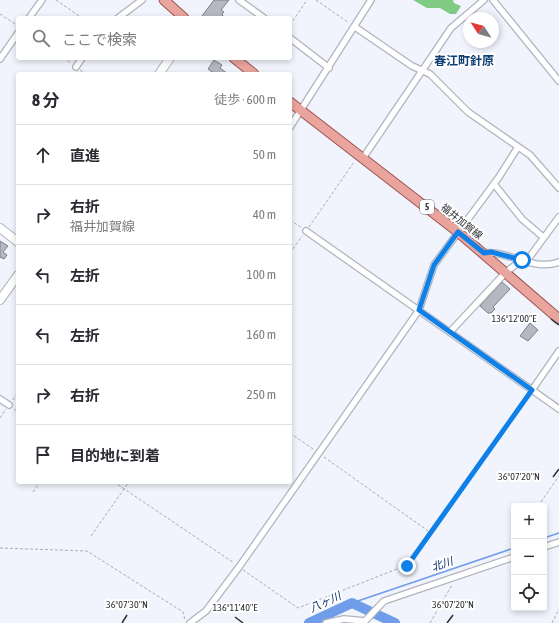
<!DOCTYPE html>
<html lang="ja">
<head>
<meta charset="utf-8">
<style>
  :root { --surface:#fff; --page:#f2f2f3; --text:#2b2b33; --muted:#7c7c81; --line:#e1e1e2 }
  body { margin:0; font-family:"Asap Condensed","Noto Sans JP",sans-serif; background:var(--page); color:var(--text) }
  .controls { position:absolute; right:12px; bottom:12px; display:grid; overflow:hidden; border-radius:4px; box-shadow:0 2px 6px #0003 }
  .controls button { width:36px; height:36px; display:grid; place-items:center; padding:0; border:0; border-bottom:1px solid var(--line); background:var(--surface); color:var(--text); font:20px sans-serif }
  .compass { position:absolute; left:463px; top:12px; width:36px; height:36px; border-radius:50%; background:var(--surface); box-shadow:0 2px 6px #0003; rotate:306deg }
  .stop { position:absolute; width:12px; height:12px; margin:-9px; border:3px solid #0e80e7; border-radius:50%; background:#fff }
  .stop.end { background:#0e80e7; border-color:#fff; box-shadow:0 1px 4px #0008 }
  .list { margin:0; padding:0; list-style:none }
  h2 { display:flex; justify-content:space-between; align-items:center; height:52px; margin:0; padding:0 16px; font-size:17px }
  h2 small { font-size:13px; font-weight:400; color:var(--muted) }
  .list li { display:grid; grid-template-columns:26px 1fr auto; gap:12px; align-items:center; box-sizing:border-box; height:60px; padding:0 16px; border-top:1px solid var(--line) }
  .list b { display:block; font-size:15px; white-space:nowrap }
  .list p { margin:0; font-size:13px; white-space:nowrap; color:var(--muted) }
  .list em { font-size:13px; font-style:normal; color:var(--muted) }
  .icon { flex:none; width:22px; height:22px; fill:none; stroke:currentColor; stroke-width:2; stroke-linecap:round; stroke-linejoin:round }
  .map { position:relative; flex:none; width:559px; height:623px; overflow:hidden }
  .search { position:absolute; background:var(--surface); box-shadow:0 2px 6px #0003; left:16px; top:16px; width:276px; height:44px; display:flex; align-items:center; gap:10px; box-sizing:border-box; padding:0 14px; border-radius:4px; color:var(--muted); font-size:15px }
  .panel { position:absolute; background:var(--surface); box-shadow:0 2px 6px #0003; left:16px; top:72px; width:276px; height:412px; border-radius:4px }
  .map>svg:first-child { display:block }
  .forest { fill:#80cb84 }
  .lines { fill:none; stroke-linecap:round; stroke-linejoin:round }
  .stream { stroke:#6f9dea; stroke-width:1.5 }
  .river { stroke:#6f9dea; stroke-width:10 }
  .building { fill:#b5b7c1; stroke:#7d7f89 }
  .street-casing { stroke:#b1b3bd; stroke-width:8 }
  .secondary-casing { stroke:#b1b3bd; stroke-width:10 }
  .primary-casing { stroke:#9e544f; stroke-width:11 }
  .path { stroke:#aaacb4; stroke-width:1; stroke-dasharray:3 2; stroke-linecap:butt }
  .street { stroke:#fff; stroke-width:5.5 }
  .secondary { stroke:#fff; stroke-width:8 }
  .primary { stroke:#e9a49e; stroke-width:9 }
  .route { stroke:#0e80e7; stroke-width:5 }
  .ticks { fill:none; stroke:#2d2e32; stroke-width:1.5 }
  .labels { text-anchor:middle; stroke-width:4; stroke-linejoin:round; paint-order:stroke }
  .shield { fill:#fff; stroke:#6c6d70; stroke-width:1 }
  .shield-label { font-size:9px; font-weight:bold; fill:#2d2e32 }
  .street-label { font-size:10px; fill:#2d2e32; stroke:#fff }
  .water-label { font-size:11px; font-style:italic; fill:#042d70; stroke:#fff }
  .quarter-label { font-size:12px; font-weight:bold; fill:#104073; stroke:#fff }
  .ticks-label { font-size:10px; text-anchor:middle; fill:#2d2e32; stroke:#fff; stroke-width:4; stroke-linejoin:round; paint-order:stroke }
</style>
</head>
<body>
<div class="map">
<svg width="559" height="623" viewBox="0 0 559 623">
  <rect width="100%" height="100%" fill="#f1f3fd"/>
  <path class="forest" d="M413,0H453L454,3L461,6L456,14H450L440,8H427Z"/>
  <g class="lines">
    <path class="stream" d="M544,538L559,533
      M352,603L514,548"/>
    <path class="river" d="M309,623L352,603L395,623"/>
  </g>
  <path class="building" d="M214,0H229L221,10L224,12L222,14L223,15L221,18H204L202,16Z
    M214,60L222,65L220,68L228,74H215L208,69Z
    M0,241L8,246L3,252L7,255L4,259L0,257Z
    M502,282L510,289L493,307L495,309L491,313H488L480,306Z
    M530,323L538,330L528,341L520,336Z"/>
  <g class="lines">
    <g class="street-casing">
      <path id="street" d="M239,0L264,18
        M493,0L559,81
        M29,18L42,0
        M118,18L142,0
        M355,27L412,66L430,74L468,112L530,155L559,188
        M290,38L329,68
        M0,59L18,33
        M76,67L82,58
        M290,127L371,0
        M363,158L451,28L484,0
        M494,184L522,219L543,237
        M306,231L559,409
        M483,253C508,250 534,272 559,262
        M526,262L559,217
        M450,332L506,272L522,260
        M532,390L559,351
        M0,399L9,405
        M544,547L559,542
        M190,623L206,611L239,567L419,310L434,265L499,177L518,147
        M326,623L344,619L365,621L384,601L514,557"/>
    </g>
    <g class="secondary-casing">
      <path id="secondary" d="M159,74L170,58
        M0,228L18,242
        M0,300L18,275"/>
    </g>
    <g class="primary-casing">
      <path id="primary" d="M164,0L184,18
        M234,58L254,74
        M290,102L458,232L559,319"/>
    </g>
    <path class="path" d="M56,0L82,18
      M316,0L349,23
      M0,14L18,26
      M290,25L307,0
      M63,58L71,63
      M80,70L86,74
      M290,220L302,228
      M309,227L354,162
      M290,253L302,236
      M13,400L18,392
      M14,409L18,412
      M0,418L6,409
      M290,433L313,449
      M324,457L431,533
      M114,482L234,563
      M33,492L40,482
      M538,506L559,476
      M91,536L129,482
      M0,548L87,551L183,612L185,620
      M243,570L298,608L407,565L528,395
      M430,623L452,585
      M552,623L559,609"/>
    <use href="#street" class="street"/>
    <use href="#secondary" class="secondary"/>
    <use href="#primary" class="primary"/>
  </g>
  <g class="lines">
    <path class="route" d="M407,566L532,390L419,310L434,265L458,232L484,253L491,252L522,260"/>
  </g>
  <path class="ticks" d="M551,319L559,325M553,477L559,469M235,617L243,623M122,623L127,615M447,623L453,615"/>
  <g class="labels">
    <rect class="shield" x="420" y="200" width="14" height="14" rx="3"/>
    <g class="shield-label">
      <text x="427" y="210">5</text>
    </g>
    <g class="street-label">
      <text transform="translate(462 221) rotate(39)" y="4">福井加賀線</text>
    </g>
    <g class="water-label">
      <text transform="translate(442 564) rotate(-19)" y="4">北川</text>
      <text transform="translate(325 602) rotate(-25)" y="4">八ヶ川</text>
    </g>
    <g class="quarter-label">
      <text x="464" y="65">春江町針原</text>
    </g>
  </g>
  <g class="ticks-label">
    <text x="514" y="322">136°12'00"E</text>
    <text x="519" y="480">36°07'20"N</text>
    <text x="127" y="608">36°07'30"N</text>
    <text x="453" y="608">36°07'20"N</text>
    <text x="235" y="611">136°11'40"E</text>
  </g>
</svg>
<div class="controls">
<button>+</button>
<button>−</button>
<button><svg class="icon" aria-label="locate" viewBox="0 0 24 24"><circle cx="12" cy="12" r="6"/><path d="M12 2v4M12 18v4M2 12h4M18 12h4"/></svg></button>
</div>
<svg class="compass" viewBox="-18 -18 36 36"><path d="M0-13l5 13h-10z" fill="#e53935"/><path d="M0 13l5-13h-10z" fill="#7c7c81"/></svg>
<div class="stop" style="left:522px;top:260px"></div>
<div class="stop end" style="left:407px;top:566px"></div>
<div class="search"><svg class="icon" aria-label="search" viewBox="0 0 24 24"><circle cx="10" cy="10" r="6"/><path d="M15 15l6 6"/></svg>ここで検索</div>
<section class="panel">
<h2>8 分<small>徒歩 · 600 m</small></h2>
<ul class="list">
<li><svg class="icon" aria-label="ahead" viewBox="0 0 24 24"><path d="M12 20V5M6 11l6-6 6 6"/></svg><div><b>直進</b></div><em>50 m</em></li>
<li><svg class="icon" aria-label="right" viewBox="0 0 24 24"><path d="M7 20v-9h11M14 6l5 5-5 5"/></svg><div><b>右折</b><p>福井加賀線</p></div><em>40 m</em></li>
<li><svg class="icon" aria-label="left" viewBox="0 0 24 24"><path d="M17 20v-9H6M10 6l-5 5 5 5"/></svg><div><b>左折</b></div><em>100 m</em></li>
<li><svg class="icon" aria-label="left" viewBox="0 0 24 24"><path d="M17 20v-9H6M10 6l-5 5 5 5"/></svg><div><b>左折</b></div><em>160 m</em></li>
<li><svg class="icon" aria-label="right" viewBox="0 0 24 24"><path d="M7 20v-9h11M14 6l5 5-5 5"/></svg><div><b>右折</b></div><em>250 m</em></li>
<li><svg class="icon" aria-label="arrive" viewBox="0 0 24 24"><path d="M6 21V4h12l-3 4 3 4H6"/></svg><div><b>目的地に到着</b></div></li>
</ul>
</section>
</div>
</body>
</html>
